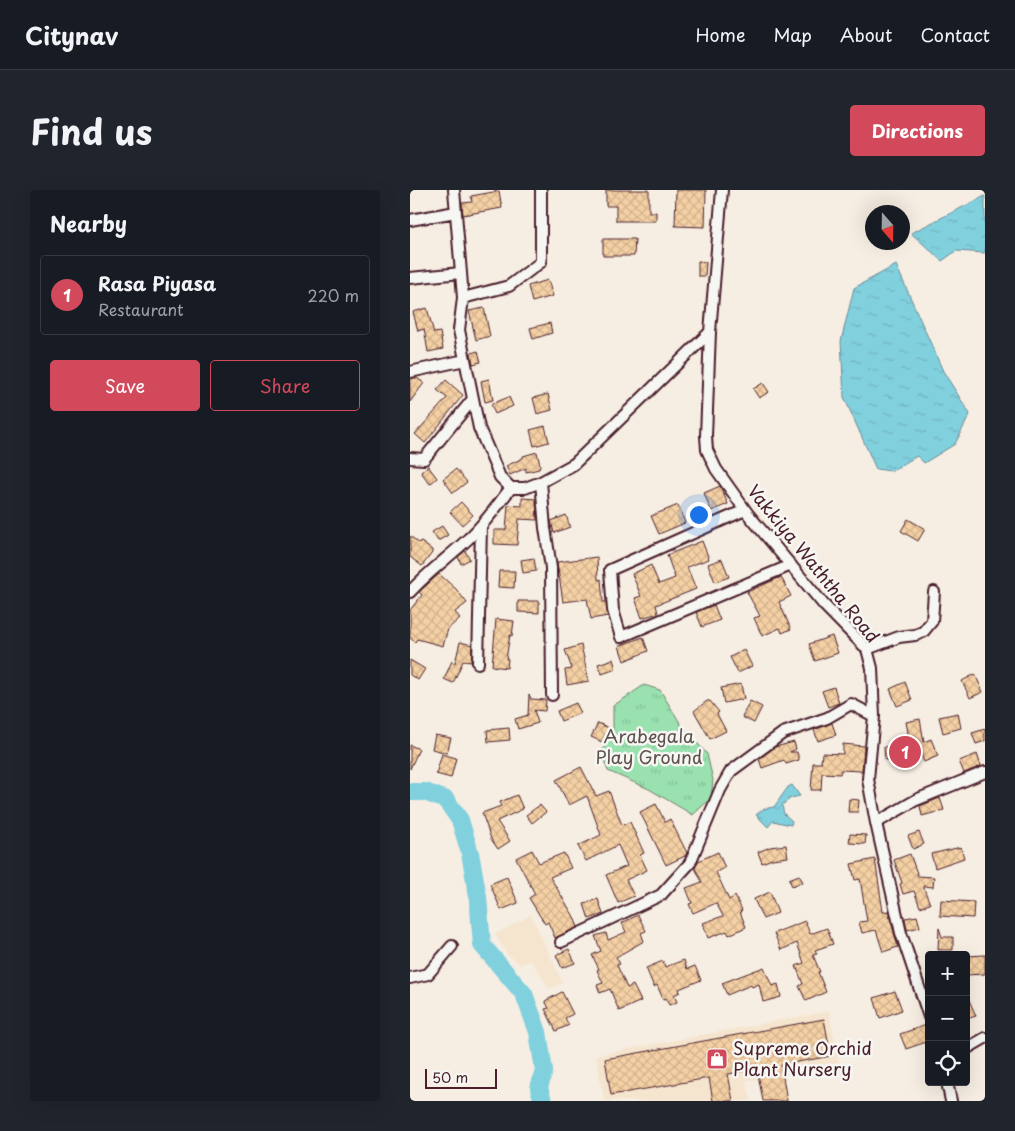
<!DOCTYPE html>
<html lang="en">
<head>
<meta charset="utf-8">
<style>
  :root { --surface:#171b24; --page:#20242c; --text:#f1f3f6; --muted:#9ea1a6; --line:#363941; --accent:#d1495b }
  body { margin:0; font-family:"Playpen Sans",sans-serif; background:var(--page); color:var(--text) }
  .controls { position:absolute; right:15px; bottom:15px; display:grid; overflow:hidden; border-radius:5px; box-shadow:0 5px 20px #0002 }
  .controls button { width:45px; height:45px; display:grid; place-items:center; padding:0; border:0; border-bottom:1px solid var(--line); background:var(--surface); color:var(--text); font:25px sans-serif }
  .compass { position:absolute; left:455px; top:15px; width:45px; height:45px; border-radius:50%; background:var(--surface); box-shadow:0 5px 20px #0002; rotate:160deg }
  .scale { position:absolute; left:15px; bottom:12px; width:72px; box-sizing:border-box; padding-left:5px; border:2px solid #4a1f2b; border-top:0; font-size:14px; line-height:18px; white-space:nowrap; color:#4a1f2b; -webkit-text-stroke:4px #f6f6f2; paint-order:stroke }
  .you { position:absolute; left:288px; top:324px; width:18px; height:18px; margin:-12px; border:4px solid #fff; border-radius:50%; background:#1a73e8; box-shadow:0 0 0 8px #1a73e833 }
  .badge { display:grid; place-items:center; width:32px; height:32px; border-radius:50%; background:var(--accent); color:#fff; font-size:16px; font-weight:700 }
  .pin { position:absolute; translate:-50% -50%; border:2px solid #fff; box-shadow:0 1px 5px #0006 }
  .list { margin:0; padding:0; list-style:none }
  h2 { display:flex; justify-content:space-between; align-items:center; height:65px; margin:0; padding:0 20px; font-size:21px }
  h2 small { font-size:16px; font-weight:400; color:var(--muted) }
  .list li { display:grid; grid-template-columns:32px 1fr auto; gap:15px; align-items:center; box-sizing:border-box; height:80px; margin:0 10px 10px; padding:0 10px; border:1px solid var(--line); border-radius:5px }
  .list b { display:block; font-size:19px; white-space:nowrap }
  .list p { margin:0; font-size:16px; white-space:nowrap; color:var(--muted) }
  .list em { font-size:16px; font-style:normal; color:var(--muted) }
  .actions { display:flex; gap:10px; padding:15px 20px }
  .actions a { flex:1; padding:11px 0; border:1px solid var(--accent); border-radius:5px; text-align:center; font-size:18px; color:var(--accent) }
  .actions .main { background:var(--accent); color:#fff }
  .icon { flex:none; width:28px; height:28px; fill:none; stroke:currentColor; stroke-width:2; stroke-linecap:round; stroke-linejoin:round }
  .map { position:relative; flex:none; width:575px; height:911px; overflow:hidden; border-radius:5px }
  header { display:flex; align-items:center; gap:30px; box-sizing:border-box; height:70px; padding:0 25px; background:var(--surface); border-bottom:1px solid var(--line) }
  header strong { font-size:24px }
  nav { display:flex; gap:28px; margin-inline-start:auto; font-size:18px }
  .intro { display:flex; align-items:center; justify-content:space-between; box-sizing:border-box; height:120px; padding:0 30px }
  h1 { margin:0; font-size:35px }
  .button { padding:12px 22px; border-radius:5px; background:var(--accent); color:#fff; font-size:18px; font-weight:700 }
  main { display:flex; gap:30px; padding:0 30px }
  aside { flex:1; background:var(--surface); border-radius:5px; box-shadow:0 5px 20px #0002 }
  .map>svg:first-child { display:block }
  .built { fill:#f5e5cf }
  .park { fill:url(#park-tufts); stroke:#72806d }
  .water { fill:url(#water-ripples); stroke:#6b8996 }
  .lines { fill:none; stroke-linecap:round; stroke-linejoin:round }
  .river { stroke:#81d0de; stroke-width:18 }
  .building { fill:url(#building-cross-hatch); stroke:#4a1f2b }
  .minor-casing { stroke:#4a1f2b; stroke-width:14 }
  .minor { stroke:#f6f6f2; stroke-width:10 }
  .labels { text-anchor:middle; stroke-width:5; stroke-linejoin:round; paint-order:stroke }
  .street-label { font-size:18px; fill:#4a1f2b; stroke:#f6f6f2 }
  .park-label { font-size:18px; fill:#5e504c; stroke:#f6f6f2 }
  .poi-label { font-size:18px; fill:#4a1f2b; stroke:#f6f6f2; text-anchor:start }
</style>
</head>
<body>
<header>
<strong>Citynav</strong>
<nav><a>Home</a><a>Map</a><a>About</a><a>Contact</a></nav>
</header>
<div class="intro"><h1>Find us</h1><a class="button">Directions</a></div>
<main>
<aside>
<h2>Nearby<small></small></h2>
<ul class="list">
<li><span class="badge">1</span><div><b>Rasa Piyasa</b><p>Restaurant</p></div><em>220 m</em></li>
</ul>
<div class="actions"><a class="main">Save</a><a>Share</a></div>
</aside>
<div class="map">
<svg width="575" height="911" viewBox="0 0 575 911">
  <defs>
    <pattern id="park-tufts" width="24" height="20" patternUnits="userSpaceOnUse" patternTransform="scale(1.25)"><rect width="24" height="20" fill="#99e1af"/><path d="M3 7l-1-3M5 7V3M7 7l1-3M15 17l-1-3M17 17v-4M19 17l1-3" fill="none" stroke="#85c197"/></pattern>
    <pattern id="water-ripples" width="26" height="14" patternUnits="userSpaceOnUse" patternTransform="scale(1.25)"><rect width="26" height="14" fill="#81d0de"/><path d="M2 4q2-2 4 0t4 0M15 11q2-2 4 0t4 0" fill="none" stroke="#71b2bf"/></pattern>
    <pattern id="building-cross-hatch" width="8" height="8" patternUnits="userSpaceOnUse" patternTransform="scale(1.25)"><rect width="8" height="8" fill="#f4d0a4"/><path d="M0 0l8 8M0 8l8-8" fill="none" stroke="#d3b28d"/></pattern>
  </defs>
  <rect width="100%" height="100%" fill="#f6eee2"/>
  <filter id="ink" filterUnits="userSpaceOnUse"><feTurbulence type="fractalNoise" baseFrequency=".02" numOctaves="2"/><feDisplacementMap in="SourceGraphic" scale="10" xChannelSelector="R" yChannelSelector="G"/><feConvolveMatrix kernelMatrix="1 2 1 2 8 2 1 2 1" color-interpolation-filters="sRGB"/></filter>
  <g filter="url(#ink)">
    <path class="built" d="M121,725L153,793L139,799L121,770L111,775L97,764L85,744Z
      M419,821L429,874L336,891L341,911H194L186,865Z"/>
    <path class="park" d="M234,495L250,500L272,536L297,564L303,590L301,608L283,625L239,599L198,581L191,562L203,544V516Z"/>
    <path class="water" d="M575,6V63L546,61L532,71L501,43Z
      M486,75L533,181L560,224L545,254L514,273L507,266L481,281L466,279L434,207L431,151L444,98Z
      M382,595L390,606L381,608L372,615L374,624L382,631L381,635L363,631L358,637L346,625L353,619L364,617L378,597Z"/>
    <g class="lines">
      <path class="river" d="M0,602H15L36,610L50,630L60,663L68,707L72,755L114,804L128,842L134,881L129,898L133,911"/>
    </g>
    <path class="building" d="M196,0H239V22H246V31H206V16H196Z
      M266,0H296L295,37L265,36Z
      M89,1L92,18L53,25L52,13L62,12L61,6Z
      M193,49H225L224,66H193Z
      M288,71L296,72L295,86H288Z
      M138,90L143,106L122,112L118,96Z
      M17,118L24,143L30,142L33,159L18,162L14,139L8,141L3,122Z
      M74,118L80,146L66,150L59,121Z
      M140,133L142,143L123,149L120,138Z
      M68,161L71,172L63,174L61,163Z
      M3,188H7L14,193L0,212V192Z
      M79,189L83,210L75,212L71,191Z
      M36,190L53,205L15,253L5,244L37,208L27,200Z
      M353,193L359,202L349,208L343,199Z
      M138,204L142,220L127,224L123,208Z
      M99,207L103,216L85,224L81,214Z
      M135,236L139,252L124,256L120,240Z
      M127,262L130,275L129,279L116,282V278L100,285L96,276L113,268V266Z
      M18,276L27,288L20,294L11,282Z
      M46,279L57,292L43,303L33,289Z
      M310,296L318,314L301,321L294,303Z
      M112,308L126,309L127,330L109,329L107,355L84,354V340H96L98,315L112,316Z
      M51,312L63,325L52,335L40,322Z
      M268,315L275,333L249,344L241,326Z
      M156,325L160,337L144,343L141,331Z
      M498,329L515,339L508,351L491,341Z
      M32,336L38,345L28,351L22,342Z
      M0,346L9,353L10,351L22,360V363L12,376L0,367Z
      M292,351L299,369L277,377L286,399L246,415L248,423L232,428L225,408L231,406L222,384L241,375L249,394L265,388L257,365Z
      M55,361L60,369L51,374L48,367Z
      M187,367L188,390L191,389L193,412H196L198,426L181,429L177,409L153,412L147,372Z
      M124,368L126,381L113,383L111,370Z
      M312,369L319,387L305,392L298,374Z
      M89,381H105L104,398L88,397Z
      M29,384L46,399L57,413L45,422L50,428L38,439L33,456L7,449L5,452L0,448V420L12,405L9,402Z
      M371,387L381,406L369,412L381,439L372,443L370,438L352,446L344,428L350,426L337,402Z
      M108,411H129V423L108,422Z
      M304,415L310,430L292,437L286,422Z
      M86,429L104,431L102,446L100,445L96,469H98L97,478L82,476Z
      M422,446L428,463L405,471L399,454Z
      M233,447L238,461L214,471L209,456Z
      M50,452L62,455L61,472L53,471L43,493L34,489L42,471L45,473Z
      M171,455L179,491L157,495L155,480L162,479L155,460Z
      M334,460L342,476L328,483L320,467Z
      M203,469L206,479L192,484L188,474Z
      M0,470L15,479L8,490L0,485Z
      M565,484L573,502L560,508L552,491Z
      M495,492L502,510L487,516L480,499Z
      M331,494L334,509L314,513L311,498Z
      M424,497L429,513L418,517L412,501Z
      M119,504L121,509L136,510L135,521L124,520L128,533L108,539L105,529L118,525Z
      M297,511H300L309,522L307,524L316,541L300,549L284,521Z
      M340,511L352,517L344,533L332,527Z
      M166,513L171,523L151,531L147,521Z
      M548,523L551,538L533,543L529,527Z
      M510,529L514,552L521,549L528,566L514,572L504,547L499,548L496,532Z
      M188,533L199,538L192,552L181,547Z
      M422,533L426,545L408,551L404,540Z
      M99,538L100,550L78,552L77,540Z
      M575,539V551L566,554L562,543Z
      M25,545L41,548L37,563L22,559Z
      M384,552L386,559L380,562H387L389,570L376,574L374,570L352,578L349,569L365,557Z
      M433,554L454,556L452,581L431,580L430,584L412,583L411,600H401L403,573H411L412,563L433,564Z
      M0,555L9,559L0,579Z
      M490,555L492,568L475,570L474,557Z
      M32,564L46,568L41,588L26,584Z
      M567,564L571,576L554,583L549,571Z
      M171,577L186,606L199,601L212,635L220,632L234,663L230,665L237,680L216,690L224,706L208,713L196,685L217,676L208,655L176,671L168,656L191,645L177,606L159,615L146,590Z
      M107,605L113,619L87,631L100,651L88,659L81,649L72,623L91,616L90,612Z
      M530,608L534,620L512,626L510,616Z
      M439,609L449,610L448,622H438Z
      M246,614L255,632L260,629L277,663L275,666L256,675L230,622Z
      M130,615L136,622L122,633L116,625Z
      M509,642L514,654L503,659L498,646Z
      M440,644L456,645L455,654L439,653Z
      M376,655L378,667L362,669L352,673L348,662L360,657Z
      M551,657L554,668L525,678L521,664Z
      M122,660L129,673L154,663L161,678L140,687L163,725L168,737L145,748L138,732L135,734L119,708L125,704L106,668Z
      M308,662L315,678L306,682L319,710L325,706L332,720L330,722L336,737L319,745L317,741L298,748L293,733L313,726L306,713L283,723L279,714L282,713L276,698L292,692L285,678L288,671Z
      M500,664L508,686L524,687L523,697L513,696L520,714L510,717L504,701L493,704L490,694L492,693L484,670Z
      M465,669L473,722L478,721L488,757L473,762L466,740L452,743L449,732L457,731L450,689L445,690L441,674Z
      M389,685L393,692L382,696L379,689Z
      M97,687L108,713L91,720L80,694Z
      M360,702L368,723L353,729L344,709Z
      M188,709L193,724L179,729L174,714Z
      M531,710L564,712L563,728L530,726Z
      M228,725L236,741L231,743L234,751L206,767L210,774L207,775L217,798L223,795L231,811L209,821L200,799L190,803L187,795L193,793L187,780L189,779L182,765L191,761L185,746L196,743L198,750L216,742L212,733Z
      M507,726L510,737L497,740L495,728Z
      M395,731L400,744L417,738L423,754L405,760L407,764L403,765L410,782H408L416,802L396,811L389,796L393,794L386,776L394,773L387,753L371,760L364,743Z
      M529,738L532,747H543V760H528Z
      M159,759L165,773L152,778L146,765Z
      M575,765V784L556,785V766Z
      M274,770L277,779L285,776L291,790L269,799L270,802L264,805L267,812L259,815L256,808L253,809L247,795L244,797L236,778L253,771L255,777Z
      M354,777L362,796L368,794L371,807L353,812L349,794L342,797L341,795L317,805L312,793Z
      M485,801L492,820L470,828L464,808Z
      M152,802L163,824L155,828L159,835L146,841L135,819L139,818L135,811Z
      M556,803L566,826L556,829Z
      M414,829L421,866L371,875L377,911H353L347,879L318,884L323,911H303L299,888L201,905L195,869Z
      M519,834V851L496,859L490,844Z"/>
    <g class="lines">
      <g class="minor-casing">
        <path id="minor" d="M312,0L300,142L296,246L297,260L306,279L338,324L414,415L457,459L462,478L464,526L458,589L466,633L491,743L519,827
          M0,30L46,22
          M51,83L53,108
          M0,88L51,83L44,0
          M0,182L55,170
          M0,268L14,269L63,209
          M131,292L135,338L141,378L142,505
          M101,298L90,287L69,238L49,140L53,108L99,96L131,72V0
          M335,320L200,380L203,420L211,447L381,375
          M0,402C18,382 39,367 58,349C75,334 87,315 101,298H115L131,292L164,274L300,142
          M457,459L489,447L505,445L513,442L522,431L524,402
          M68,473L71,336
          M466,633L506,610L575,582
          M151,752L251,705L280,673L310,600L321,581L373,543L417,528L441,514L464,526
          M0,788L18,784L42,756
          M556,859L575,848
          M537,892L541,911"/>
      </g>
      <use href="#minor" class="minor"/>
    </g>
  </g>
  <defs>
    <g id="shop-square" transform="scale(1.125)"><rect x="-9" y="-9" width="18" height="18" rx="4" fill="#d1495b" stroke="#f6f6f2"/><path d="M-5-2.5h2.3a2.7 3.5 0 0 1 5.4 0H5L5.5 6h-11ZM-1.5-2.5h3a1.5 2.3 0 0 0-3 0Z" fill="#fff"/></g>
  </defs>
  <g fill-rule="evenodd">
    <use href="#shop-square" x="307" y="869"/>
  </g>
  <g class="labels">
    <g class="street-label">
      <text transform="translate(403 374) rotate(51)" y="6">Vakkiya Waththa Road</text>
    </g>
    <g class="park-label">
      <text x="239" y="553">Arabegala<tspan x="239" dy="21">Play Ground</tspan></text>
    </g>
    <g class="poi-label">
      <text x="323" y="865">Supreme Orchid<tspan x="323" dy="21">Plant Nursery</tspan></text>
    </g>
  </g>
</svg>
<div class="controls">
<button>+</button>
<button>−</button>
<button><svg class="icon" aria-label="locate" viewBox="0 0 24 24"><circle cx="12" cy="12" r="6"/><path d="M12 2v4M12 18v4M2 12h4M18 12h4"/></svg></button>
</div>
<svg class="compass" viewBox="-18 -18 36 36"><path d="M0-13l5 13h-10z" fill="#e53935"/><path d="M0 13l5-13h-10z" fill="#9ea1a6"/></svg>
<div class="scale">50 m</div>
<div class="you"></div>
<div class="pin badge" style="left:495px;top:562px">1</div>
</div>
</main>
</body>
</html>
